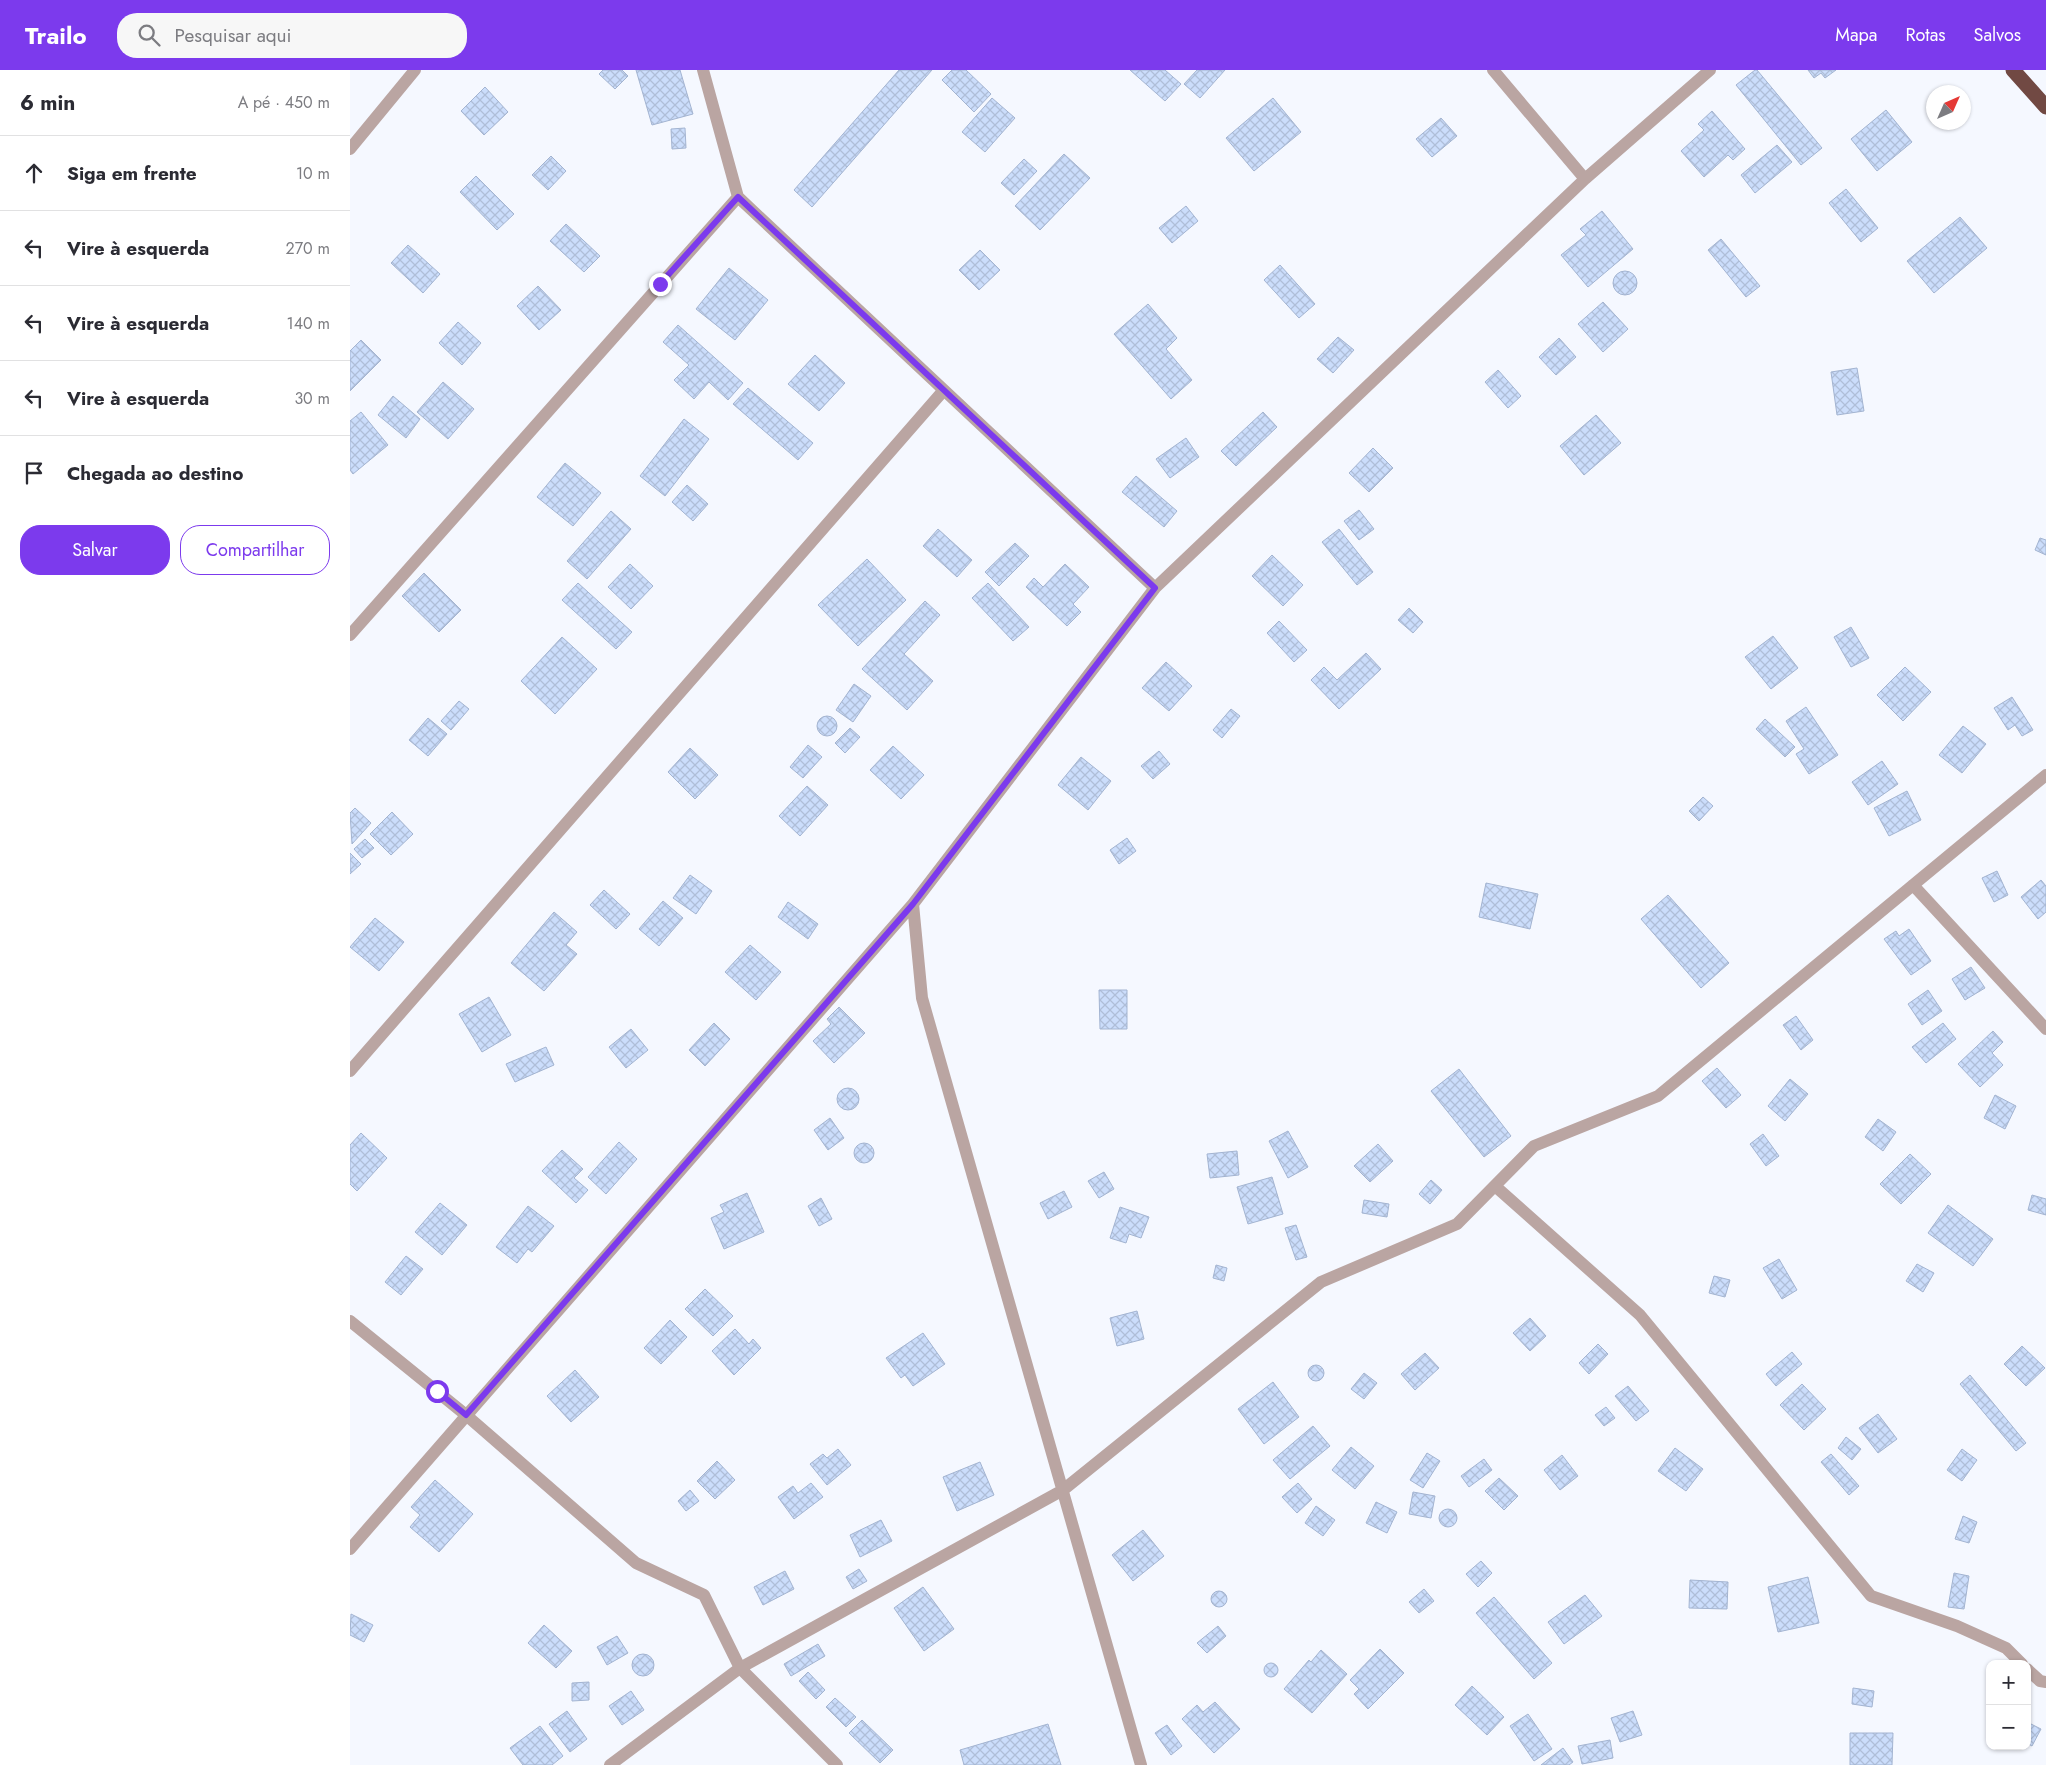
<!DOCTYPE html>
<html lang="pt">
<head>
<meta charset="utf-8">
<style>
  :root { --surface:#fff; --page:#f7f7f7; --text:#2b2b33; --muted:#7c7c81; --line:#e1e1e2; --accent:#7c3aed }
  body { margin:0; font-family:Jost,sans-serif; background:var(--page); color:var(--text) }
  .controls { position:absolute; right:15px; bottom:15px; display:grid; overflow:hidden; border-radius:10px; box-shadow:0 1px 4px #0004 }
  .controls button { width:45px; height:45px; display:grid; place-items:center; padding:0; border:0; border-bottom:1px solid var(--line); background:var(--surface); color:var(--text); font:25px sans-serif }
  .compass { position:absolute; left:1576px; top:15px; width:45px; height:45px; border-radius:50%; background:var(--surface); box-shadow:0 1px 4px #0004; rotate:45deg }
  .stop { position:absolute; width:15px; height:15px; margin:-11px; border:4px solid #7c3aed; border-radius:50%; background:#fff }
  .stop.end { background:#7c3aed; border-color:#fff; box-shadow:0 1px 5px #0008 }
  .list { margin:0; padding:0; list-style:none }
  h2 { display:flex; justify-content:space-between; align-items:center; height:65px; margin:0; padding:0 20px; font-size:21px }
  h2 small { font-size:16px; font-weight:400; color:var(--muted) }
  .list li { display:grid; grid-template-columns:32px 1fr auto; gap:15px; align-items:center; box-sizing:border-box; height:75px; padding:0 20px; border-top:1px solid var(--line) }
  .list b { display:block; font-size:19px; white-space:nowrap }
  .list em { font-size:16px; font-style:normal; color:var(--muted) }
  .actions { display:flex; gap:10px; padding:15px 20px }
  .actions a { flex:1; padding:11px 0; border:1px solid var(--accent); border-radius:20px; text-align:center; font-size:18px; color:var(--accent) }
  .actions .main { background:var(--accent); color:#fff }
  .icon { flex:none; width:28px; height:28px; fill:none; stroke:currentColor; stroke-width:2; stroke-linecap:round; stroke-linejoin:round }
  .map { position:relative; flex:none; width:1696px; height:1695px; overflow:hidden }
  header { display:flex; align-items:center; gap:30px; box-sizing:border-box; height:70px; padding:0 25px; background:var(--accent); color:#fff }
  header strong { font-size:24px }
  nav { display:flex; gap:28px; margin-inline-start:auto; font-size:18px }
  .search { width:350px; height:45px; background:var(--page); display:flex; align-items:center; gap:12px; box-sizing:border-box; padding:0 18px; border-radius:20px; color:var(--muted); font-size:19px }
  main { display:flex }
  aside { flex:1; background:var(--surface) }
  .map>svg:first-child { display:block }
  .building { fill:url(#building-cross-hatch); stroke:#a3b4d1 }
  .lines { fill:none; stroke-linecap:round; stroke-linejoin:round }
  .minor { stroke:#baa5a2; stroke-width:12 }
  .highway { stroke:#714943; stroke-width:15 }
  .route { stroke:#7c3aed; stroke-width:6 }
</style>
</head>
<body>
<header>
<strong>Trailo</strong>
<div class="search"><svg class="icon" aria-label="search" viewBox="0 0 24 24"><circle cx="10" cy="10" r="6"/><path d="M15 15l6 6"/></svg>Pesquisar aqui</div>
<nav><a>Mapa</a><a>Rotas</a><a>Salvos</a></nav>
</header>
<main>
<aside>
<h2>6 min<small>A pé · 450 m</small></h2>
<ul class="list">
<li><svg class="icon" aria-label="ahead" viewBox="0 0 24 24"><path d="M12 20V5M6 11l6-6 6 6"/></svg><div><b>Siga em frente</b></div><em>10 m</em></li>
<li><svg class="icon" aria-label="left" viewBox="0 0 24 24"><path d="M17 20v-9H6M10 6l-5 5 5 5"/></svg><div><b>Vire à esquerda</b></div><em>270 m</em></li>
<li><svg class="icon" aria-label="left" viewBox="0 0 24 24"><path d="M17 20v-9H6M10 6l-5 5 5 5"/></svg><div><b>Vire à esquerda</b></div><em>140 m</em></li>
<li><svg class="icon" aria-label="left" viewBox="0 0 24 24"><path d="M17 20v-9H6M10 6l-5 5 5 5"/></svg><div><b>Vire à esquerda</b></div><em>30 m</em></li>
<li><svg class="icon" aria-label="arrive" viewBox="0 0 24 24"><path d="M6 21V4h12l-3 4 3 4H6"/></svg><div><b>Chegada ao destino</b></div></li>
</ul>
<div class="actions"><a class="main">Salvar</a><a>Compartilhar</a></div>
</aside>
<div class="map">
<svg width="1696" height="1695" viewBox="0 0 1696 1695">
  <defs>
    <pattern id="building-cross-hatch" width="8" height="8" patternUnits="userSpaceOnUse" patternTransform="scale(1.25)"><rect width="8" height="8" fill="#cbddfb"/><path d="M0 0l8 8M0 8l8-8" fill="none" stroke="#afbed8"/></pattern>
  </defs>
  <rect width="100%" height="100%" fill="#f5f8ff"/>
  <path class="building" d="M253,0H272L278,6L265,19L249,4Z
    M286,0H330L343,44L302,55Z
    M549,0H582L462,137L444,120Z
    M602,0H616L641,24L624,42L592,10Z
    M780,0H815L831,14L815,31Z
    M847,0H875L850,28L834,14Z
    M1405,0H1407L1472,78L1451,95L1386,15Z
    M1458,0H1486L1475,8L1471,3L1464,8Z
    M135,17L158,42L134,65L111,41Z
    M642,28L665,48L635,82L612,62Z
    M923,28L951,62L904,101L876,68Z
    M1536,40L1562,72L1527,101L1501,69Z
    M1362,41L1395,79L1383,90L1378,85L1354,107L1331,81L1354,60L1348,54Z
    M1091,48L1107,66L1082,87L1066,69Z
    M335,58L336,78L322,79L321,59Z
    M1427,75L1442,92L1405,123L1391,105Z
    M714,84L740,108L690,160L665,136Z
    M201,86L216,101L198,120L182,105Z
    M674,89L687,101L664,125L651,113Z
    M126,106L164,144L147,160L110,122Z
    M1496,119L1528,158L1511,172L1479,133Z
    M836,136L848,151L822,173L809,158Z
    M1252,141L1283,179L1238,217L1211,185L1236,165L1230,159Z
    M1610,147L1637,178L1584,223L1557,191Z
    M216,154L250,186L234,202L200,171Z
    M1371,169L1410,216L1396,227L1358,180Z
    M58,175L90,204L73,223L41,193Z
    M630,180L650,200L629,220L609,200Z
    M930,195L965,234L949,248L914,210Z
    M379,198L418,230L385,270L346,239Z
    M1263 213a12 12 0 1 1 24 0a12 12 0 1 1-24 0Z
    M188,216L211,240L189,260L167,236Z
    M1253,232L1278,259L1253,282L1228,254Z
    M798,234L827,268L816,279L842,310L821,329L764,264Z
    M108,252L131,273L112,295L89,273Z
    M328,255L393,313L378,330L359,312L344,329L324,310L339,295L313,272Z
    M988,267L1004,280L983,303L967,289Z
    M1209,268L1226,287L1206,305L1189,287Z
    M11,270L31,290L0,321V281Z
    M465,285L495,313L469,341L438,314Z
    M1507,298L1514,341L1487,345L1481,302Z
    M1148,300L1171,326L1158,338L1135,312Z
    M93,312L124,339L98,369L67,342Z
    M398,318L463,373L448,390L383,334Z
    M43,326L70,349L56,368L28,345Z
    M11,342L38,375L3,404L0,400V351Z
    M913,342L927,357L886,396L871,381Z
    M1246,345L1271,373L1234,405L1210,376Z
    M334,349L359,369L315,426L290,406Z
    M836,368L849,387L820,408L806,389Z
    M1023,378L1043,398L1019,422L999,403Z
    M215,393L251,423L223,456L187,427Z
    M786,406L827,441L814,457L772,422Z
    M337,415L358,434L343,451L322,432Z
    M1009,440L1024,459L1009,470L994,451Z
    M261,441L281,459L237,509L217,491Z
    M588,459L622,490L607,507L573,476Z
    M989,459L1023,502L1007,515L972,472Z
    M1690,468L1696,470V485L1685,480Z
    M665,473L679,486L649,516L635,502Z
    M922,485L953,515L933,536L902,506Z
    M517,489L556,530L508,576L468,535Z
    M280,494L303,516L281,539L258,517Z
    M715,494L739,517L723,534L731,542L717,556L676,517L684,508L693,517Z
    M74,503L111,540L89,562L52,526Z
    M228,513L282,562L266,579L212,530Z
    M638,513L679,557L663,571L622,528Z
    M575,531L590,545L554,584L583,611L557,640L512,599Z
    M1059,538L1073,552L1063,563L1048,550Z
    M929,551L957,580L944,592L917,563Z
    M1501,557L1519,588L1501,597L1484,567Z
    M1423,566L1448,598L1421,619L1395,587Z
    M212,567L247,599L205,644L171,611Z
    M1016,583L1031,599L989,639L961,610L974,597L987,610Z
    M816,592L842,616L819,641L792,618Z
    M1555,597L1581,622L1553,651L1527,625Z
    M504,614L521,626L503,652L486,640Z
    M1662,627L1683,660L1672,666L1665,655L1658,660L1644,638Z
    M109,631L119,639L101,660L91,651Z
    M1456,637L1488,685L1459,704L1446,684L1454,679L1436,651Z
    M881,639L890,646L872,668L863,660Z
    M467 656a10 10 0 1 1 20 0a10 10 0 1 1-20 0Z
    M78,648L97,664L78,686L59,670Z
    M1415,649L1445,677L1435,687L1406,659Z
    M1613,656L1636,674L1612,703L1589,685Z
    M500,658L510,667L495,683L485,673Z
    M458,675L472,687L453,708L440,697Z
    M543,676L574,705L551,729L520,700Z
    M340,678L368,705L345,729L318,702Z
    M809,681L820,694L803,709L791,696Z
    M731,687L761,711L738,740L708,715Z
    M1532,691L1548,714L1518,735L1502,712Z
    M457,716L478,735L450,766L429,746Z
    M1557,721L1571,750L1539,766L1524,738Z
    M1353,727L1363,736L1349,751L1339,741Z
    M5,738L21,753L2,774L0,743Z
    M42,742L63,764L41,785L20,764Z
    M777,768L786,781L769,794L760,780Z
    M15,769L24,778L12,788L4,779Z
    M0,783L11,794L0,804Z
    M1647,801L1658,825L1644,832L1632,808Z
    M340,805L362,821L346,844L323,828Z
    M1691,810L1696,816V842L1688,849L1671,827Z
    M1136,813L1188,824L1180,859L1129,847Z
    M254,820L280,844L266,859L240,835Z
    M1318,825L1379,893L1351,918L1291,849Z
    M313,831L333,848L309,876L289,859Z
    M438,832L468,854L458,869L428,847Z
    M204,842L227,862L216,875L227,884L194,921L161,893Z
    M25,848L54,872L29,901L0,877Z
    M1559,859L1581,891L1561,905L1534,869L1546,861L1549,866Z
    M400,875L431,902L406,930L375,902Z
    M1621,897L1635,918L1615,930L1602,909Z
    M749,920H777V959H750Z
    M1578,920L1592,941L1572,955L1558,934Z
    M139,927L161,965L132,982L109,944Z
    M489,937L515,963L484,993L463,971L481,954L477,949Z
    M1446,946L1463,970L1451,980L1433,955Z
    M364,953L380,969L355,996L339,980Z
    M1593,953L1606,969L1576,993L1562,977Z
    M281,959L298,980L276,998L259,977Z
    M1643,961L1653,972L1642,983L1653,995L1630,1017L1608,994Z
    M196,977L204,995L165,1012L156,994Z
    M1367,998L1391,1025L1376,1038L1352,1011Z
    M1109,999L1161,1066L1134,1087L1081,1021Z
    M1440,1009L1458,1024L1435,1051L1418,1036Z
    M487 1029a11 11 0 1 1 22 0a11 11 0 1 1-22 0Z
    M1645,1025L1666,1036L1655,1059L1634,1048Z
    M480,1048L494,1068L478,1080L464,1060Z
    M1528,1049L1546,1062L1533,1081L1515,1067Z
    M938,1061L958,1097L938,1108L919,1071Z
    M11,1063L37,1088L7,1121L0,1114V1075Z
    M1413,1064L1429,1086L1416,1096L1400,1074Z
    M269,1072L287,1089L256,1124L238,1107Z
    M504 1083a10 10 0 1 1 20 0a10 10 0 1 1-20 0Z
    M1028,1074L1043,1091L1020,1112L1004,1096Z
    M212,1080L233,1099L224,1108L238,1120L226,1133L192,1101Z
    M887,1081L889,1105L860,1108L857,1084Z
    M1560,1084L1581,1104L1551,1134L1530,1114Z
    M754,1102L764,1119L749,1128L738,1111Z
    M922,1107L933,1144L898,1154L887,1117Z
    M1081,1110L1092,1120L1080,1134L1069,1124Z
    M714,1121L722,1137L698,1149L690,1133Z
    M397,1123L414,1162L374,1179L361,1148L374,1142L370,1135Z
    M1682,1125L1696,1129V1145L1678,1140Z
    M471,1128L482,1149L469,1156L458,1136Z
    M1014,1130L1039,1134L1037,1147L1012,1143Z
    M90,1133L117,1155L92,1185L65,1162Z
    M1598,1135L1643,1169L1623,1196L1578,1163Z
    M178,1136L204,1156L182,1182L178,1179L167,1193L146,1177Z
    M770,1137L799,1147L791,1168L779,1164L776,1173L760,1168Z
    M946,1155L957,1187L946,1190L935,1158Z
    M56,1186L73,1199L51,1225L35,1212Z
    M1429,1189L1447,1220L1432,1229L1413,1198Z
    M1567,1194L1584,1203L1573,1222L1556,1211Z
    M866,1195L877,1198L874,1211L863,1208Z
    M1364,1206L1380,1210L1375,1227L1359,1223Z
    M355,1219L383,1246L363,1266L335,1239Z
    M787,1241L794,1269L767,1276L760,1248Z
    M1180,1248L1196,1266L1180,1281L1163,1263Z
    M320,1250L337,1267L311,1294L294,1278Z
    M385,1259L399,1274L403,1269L411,1278L384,1305L362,1281Z
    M573,1263L595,1294L563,1316L555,1305L551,1308L536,1288Z
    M1248,1274L1258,1284L1239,1304L1229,1293Z
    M1672,1276L1695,1298L1676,1316L1654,1294Z
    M1442,1282L1452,1294L1426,1316L1416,1304Z
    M1075,1283L1089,1298L1065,1320L1051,1304Z
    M958 1303a8 8 0 1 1 16 0a8 8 0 1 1-16 0Z
    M225,1300L249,1327L221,1352L197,1326Z
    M1014,1303L1027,1313L1014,1329L1001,1319Z
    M1620,1305L1676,1373L1666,1381L1610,1314Z
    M923,1312L949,1347L914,1374L888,1339Z
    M1452,1314L1476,1339L1454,1360L1430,1335Z
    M1278,1316L1299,1341L1286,1351L1265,1326Z
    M1256,1337L1265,1348L1254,1356L1245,1345Z
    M1528,1344L1547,1369L1528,1383L1509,1358Z
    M963,1356L980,1376L940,1409L923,1390Z
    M1496,1367L1511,1379L1502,1390L1488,1378Z
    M1001,1377L1024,1396L1005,1419L982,1400Z
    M1325,1378L1353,1399L1336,1421L1308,1401Z
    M488,1379L501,1395L477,1415L460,1394L473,1384L477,1388Z
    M1612,1379L1627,1390L1612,1411L1597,1400Z
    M1077,1383L1090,1391L1073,1418L1060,1410Z
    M1481,1384L1509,1416L1499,1425L1471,1392Z
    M1212,1385L1228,1406L1210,1420L1194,1400Z
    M1134,1389L1142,1400L1119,1417L1111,1406Z
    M367,1391L385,1410L365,1429L347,1411Z
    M630,1392L644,1425L607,1441L593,1407Z
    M1149,1408L1168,1426L1154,1440L1135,1421Z
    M85,1410L123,1444L89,1482L60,1457L70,1445L61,1437Z
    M461,1413L473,1427L444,1449L428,1427L443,1416L448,1423Z
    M948,1413L962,1429L947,1443L932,1427Z
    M340,1420L349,1431L336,1441L328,1431Z
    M1063,1422L1085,1426L1081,1448L1059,1444Z
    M1026,1432L1047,1442L1037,1463L1016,1453Z
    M966,1436L985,1450L973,1466L955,1453Z
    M1089 1448a9 9 0 1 1 18 0a9 9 0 1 1-18 0Z
    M1613,1446L1627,1452L1619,1473L1605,1469Z
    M531,1450L542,1471L510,1487L500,1465Z
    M793,1460L814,1486L783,1511L762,1485Z
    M1131,1491L1142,1503L1128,1517L1116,1504Z
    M509,1499L517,1511L503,1519L496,1507Z
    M435,1501L444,1519L413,1535L404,1517Z
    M1604,1503L1619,1506L1614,1539L1598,1537Z
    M1458,1507L1469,1553L1428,1562L1418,1517Z
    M1340,1510L1378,1512L1377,1539L1339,1538Z
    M573,1517L604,1559L574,1581L544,1538Z
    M1074,1519L1084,1531L1069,1543L1059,1532Z
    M861 1529a8 8 0 1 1 16 0a8 8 0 1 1-16 0Z
    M1235,1525L1252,1546L1214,1574L1198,1552Z
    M1144,1527L1202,1593L1184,1609L1126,1543Z
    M1,1544L23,1555L14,1572L0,1565Z
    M194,1555L222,1581L206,1598L178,1573Z
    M868,1556L876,1566L857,1583L847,1573Z
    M267,1566L278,1583L257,1595L247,1577Z
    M468,1574L475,1586L441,1606L434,1594Z
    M1030,1579L1054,1603L1018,1639L1004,1624L1009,1619L1000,1610Z
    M971,1580L997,1604L962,1643L934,1619L959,1590L961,1592Z
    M282 1595a11 11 0 1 1 22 0a11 11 0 1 1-22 0Z
    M914 1600a7 7 0 1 1 14 0a7 7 0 1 1-14 0Z
    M458,1602L475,1620L466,1629L449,1611Z
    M239,1612V1630L222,1631V1613Z
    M1122,1616L1154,1647L1137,1665L1105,1635Z
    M1503,1618L1524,1621L1522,1637L1502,1634Z
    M281,1621L294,1640L272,1655L259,1636Z
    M485,1628L506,1647L496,1657L476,1637Z
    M865,1632L890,1659L864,1683L832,1649L847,1635L853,1642Z
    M217,1641L237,1669L220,1682L199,1654Z
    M1283,1641L1292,1665L1270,1672L1261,1648Z
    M1178,1644L1202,1679L1184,1691L1160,1656Z
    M512,1650L543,1680L530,1693L499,1663Z
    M1677,1652L1691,1659L1682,1676L1677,1673Z
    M698,1654L711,1695H614L610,1680Z
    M817,1655L832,1676L821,1685L805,1663Z
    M190,1656L213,1686L202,1695H173L160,1678Z
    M1500,1663H1543L1542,1695H1500Z
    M1260,1670L1263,1688L1232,1694L1228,1676Z
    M1213,1678L1223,1692L1219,1695H1191Z"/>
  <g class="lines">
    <path class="minor" d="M353,0L388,127L805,518L563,834L572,928L791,1695
      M0,79L65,0
      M1235,109L1360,0
      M805,518L1235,109L1143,0
      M0,565L388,127
      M1563,815L1696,959
      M0,1001L594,320
      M1145,1116L1290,1245L1521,1526L1607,1556L1656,1578L1672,1594
      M0,1251L116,1345L286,1493L354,1525L390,1598L487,1695
      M0,1479L563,834
      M1677,1599L1690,1611L1696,1612
      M260,1695L390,1598L713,1420L971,1212L1107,1154L1184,1076L1308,1026L1696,705"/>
    <path class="highway" d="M1663,0L1696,37"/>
  </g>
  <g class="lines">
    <path class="route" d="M87,1321L116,1345L563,834L805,518L388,127L310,214"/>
  </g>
</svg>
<div class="controls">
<button>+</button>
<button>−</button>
</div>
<svg class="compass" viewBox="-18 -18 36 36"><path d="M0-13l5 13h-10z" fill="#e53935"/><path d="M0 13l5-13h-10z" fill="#7c7c81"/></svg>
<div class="stop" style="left:87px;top:1321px"></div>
<div class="stop end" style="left:310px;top:214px"></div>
</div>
</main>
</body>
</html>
